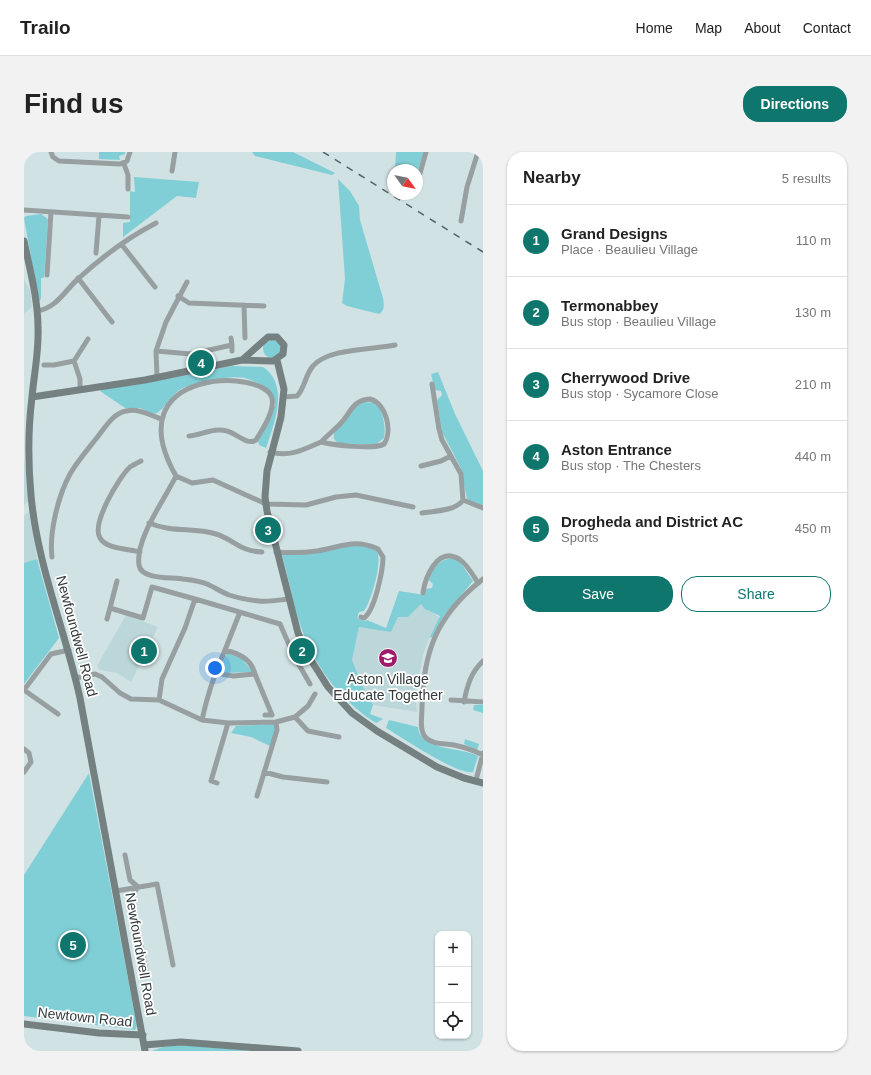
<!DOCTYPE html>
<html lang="en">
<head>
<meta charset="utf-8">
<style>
  :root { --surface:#fff; --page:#f2f2f2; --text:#222; --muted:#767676; --line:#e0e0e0; --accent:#0f766e }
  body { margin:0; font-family:Arial,sans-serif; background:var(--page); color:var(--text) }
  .controls { position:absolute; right:12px; bottom:12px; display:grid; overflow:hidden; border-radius:8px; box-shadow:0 1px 3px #0004 }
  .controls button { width:36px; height:36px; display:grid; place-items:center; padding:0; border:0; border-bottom:1px solid var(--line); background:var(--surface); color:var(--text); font:20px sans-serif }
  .compass { position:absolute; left:363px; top:12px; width:36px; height:36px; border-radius:50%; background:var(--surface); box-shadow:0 1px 3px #0004; rotate:123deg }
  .you { position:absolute; left:191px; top:516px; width:14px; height:14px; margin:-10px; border:3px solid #fff; border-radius:50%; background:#1a73e8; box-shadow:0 0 0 6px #1a73e833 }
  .badge { display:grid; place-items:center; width:26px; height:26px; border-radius:50%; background:var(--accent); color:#fff; font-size:13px; font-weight:700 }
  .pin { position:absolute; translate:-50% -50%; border:2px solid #fff; box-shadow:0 1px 4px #0006 }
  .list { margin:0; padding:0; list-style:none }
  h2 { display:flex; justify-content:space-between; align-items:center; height:52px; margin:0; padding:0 16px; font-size:17px }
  h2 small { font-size:13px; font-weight:400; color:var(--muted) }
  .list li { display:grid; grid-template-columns:26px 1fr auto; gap:12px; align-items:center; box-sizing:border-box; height:72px; padding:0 16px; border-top:1px solid var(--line) }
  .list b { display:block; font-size:15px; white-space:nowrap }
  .list p { margin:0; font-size:13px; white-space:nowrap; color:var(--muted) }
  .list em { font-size:13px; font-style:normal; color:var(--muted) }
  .actions { display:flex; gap:8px; padding:12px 16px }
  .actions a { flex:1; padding:9px 0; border:1px solid var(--accent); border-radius:16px; text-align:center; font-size:14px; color:var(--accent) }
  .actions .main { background:var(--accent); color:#fff }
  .icon { flex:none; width:22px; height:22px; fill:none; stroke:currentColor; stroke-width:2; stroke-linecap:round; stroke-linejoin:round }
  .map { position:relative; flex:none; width:459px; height:899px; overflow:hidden; border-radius:16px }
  header { display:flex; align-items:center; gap:24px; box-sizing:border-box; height:56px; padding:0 20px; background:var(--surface); border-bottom:1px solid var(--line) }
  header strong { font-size:19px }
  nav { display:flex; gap:22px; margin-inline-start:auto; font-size:14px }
  .intro { display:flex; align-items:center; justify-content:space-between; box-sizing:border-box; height:96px; padding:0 24px }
  h1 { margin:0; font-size:28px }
  .button { padding:10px 18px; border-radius:16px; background:var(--accent); color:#fff; font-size:14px; font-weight:700 }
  main { display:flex; gap:24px; padding:0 24px }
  aside { flex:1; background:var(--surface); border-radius:16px; box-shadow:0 1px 3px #0004 }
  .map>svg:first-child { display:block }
  .built { fill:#bcd7da }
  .green { fill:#80cfd7 }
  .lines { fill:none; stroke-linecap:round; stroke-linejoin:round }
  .street { stroke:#979fa0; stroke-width:5 }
  .secondary { stroke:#758081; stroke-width:7 }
  .rail { stroke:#596264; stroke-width:1.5; stroke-dasharray:7 7; stroke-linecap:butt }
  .labels { text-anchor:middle; stroke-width:3.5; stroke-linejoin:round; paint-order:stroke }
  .street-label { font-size:14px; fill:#343b3c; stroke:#fff }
  .poi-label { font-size:14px; fill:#343b3c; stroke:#fff }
</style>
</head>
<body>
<header>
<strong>Trailo</strong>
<nav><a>Home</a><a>Map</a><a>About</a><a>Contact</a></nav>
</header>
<div class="intro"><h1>Find us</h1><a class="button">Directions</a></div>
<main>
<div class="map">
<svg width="459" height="899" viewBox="0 0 459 899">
  <rect width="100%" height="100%" fill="#d0e2e4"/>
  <path class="built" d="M0,128L6,138L8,155L0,162Z
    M0,306L5,349L0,353Z
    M5,359L13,407L0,411V364Z
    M397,452L416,466L404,489L399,503L393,535L392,550L393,560L349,553L339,535L328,508L335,475L367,479L374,465H384Z
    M102,463L134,475L107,530L93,521L76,518L73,514Z"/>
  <path class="green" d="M75,0H101V2L95,4L96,8L75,7Z
    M228,0H269L311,21L308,23L231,4Z
    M372,0H400L393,21V18H371Z
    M110,25L175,30L172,46L153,44L99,85V71L106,70V39L111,40Z
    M314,27L326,39L335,54L336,68L359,146C360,153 361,158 355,162L323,154L318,151L321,127Z
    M17,62L24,67L20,126H17V147L15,149L0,66L2,64Z
    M239 197a9 9 0 1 1 18 0a9 9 0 1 1-18 0Z
    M208,214L239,215C266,233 250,272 242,296L235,293L234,288L251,253C251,244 247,240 240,235C234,231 228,228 221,226C206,223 173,231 159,236C146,242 139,261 130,262L116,256H101L76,239L81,236L111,233Z
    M414,220L431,262L459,319V354L443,347L437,316L418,280L413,248L418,243L417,239L411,238L407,222Z
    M339,250L353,251C359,261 362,274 360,286L351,293L314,291L310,287C307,275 330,256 339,250Z
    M330,391L352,398C360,406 347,450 340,459L335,460L333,466L341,469L343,468L362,476L375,439L401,443L402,437L408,436L409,432L404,427C410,416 416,405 431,407L436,410L449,429L419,465L408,486L406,485L416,464L401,457L397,452L384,465H374L367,480L335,475L328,508L339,535L349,553L346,562L359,567L352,571C317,549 290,514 277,475C269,452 265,427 258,403Z
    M13,407L35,486L0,532V411Z
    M203,501L217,506L229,520L199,521L196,517Z
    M450,553H459V561L449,558Z
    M365,568L394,575C395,599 438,595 454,604L449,620C435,624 377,585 362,576Z
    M250,572L252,576L246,594L227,585L207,581L212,574Z
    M441,587L455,592L453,598L440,592Z
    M65,621L113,874L111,878L0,864V723Z
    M159,893L232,899H128L139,895Z"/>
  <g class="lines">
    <path class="street" d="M27,0L29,5L35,9L96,12L103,9L106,0
      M100,12L104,23V37
      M148,19L151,0
      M393,32L402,0
      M0,58L104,65
      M437,69L443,35L454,0
      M98,93L131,135
      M72,101L75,64
      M23,123L27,60
      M54,126L88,170
      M154,144L165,151L240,154
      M220,153L221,186
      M13,159C33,156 41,138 55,126C78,105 105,85 132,71
      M208,193V199
      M132,199L142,170L163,130
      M50,209L64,187
      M20,213H30L50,209L56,227V237
      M133,225L132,199L167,202L208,193L207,186
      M408,232L415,277L418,288L437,322L439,348
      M259,245L273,244C281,236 281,223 289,214C304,196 348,198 371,193
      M346,247C362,251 369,279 360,292C350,298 310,293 297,290C303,284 310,278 316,272C327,261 328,248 346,247Z
      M165,284C177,283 191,275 203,279C212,281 223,294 232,288C238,278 251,259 248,246C241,216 90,215 152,324L168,331L189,328L242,352L282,353L312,345L332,343L389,355
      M246,300C266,305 279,298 297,290
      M397,314L417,309L427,304
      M152,324C141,347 111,387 115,413C117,428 148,425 159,427C166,428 175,429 183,432C190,435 197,440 205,443C214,446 225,448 235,449C245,450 255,448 265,447
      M439,348L459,356
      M398,361C410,359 432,359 439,348
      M125,371C149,381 169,375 192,382C211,388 215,399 238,400
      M116,400C105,397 82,397 76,386C67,372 95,325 106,315C109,313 113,311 117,309
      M252,400C266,401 279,401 293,399C318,395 330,386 354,397L359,405C359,418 351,458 340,466L337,465
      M28,405C25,381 34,344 46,322C54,308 65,296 75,283C82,274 90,261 102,259C114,256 126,263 137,267
      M459,427C413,463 399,499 398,556C398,565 395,579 402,586C410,593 420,591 430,593C440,595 451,599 459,603
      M93,429L86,456L119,466L128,435L171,447L161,476L138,527L135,548
      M399,441C401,426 413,394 435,407C443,412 449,423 454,431
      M171,447L256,472L270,504L286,532
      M83,467L86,456
      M201,498L216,460
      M231,522L248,563H241
      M52,526L71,522L78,525L96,541L107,547L135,548L178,568L204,571L252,570L271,565L284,554L291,542
      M0,538L27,502L45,498
      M0,538L34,562
      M427,548L459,550
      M440,550C443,534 447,520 459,509
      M271,565L284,579L315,585
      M178,568C183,543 191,521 201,498C216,502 227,507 231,522L209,524L191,521
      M0,597L5,601L7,610L0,620
      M240,620L259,625L303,630
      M452,628L459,601
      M193,631L187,629L204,571
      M233,644L253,578L252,570
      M101,703L106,728L114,735L107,745L122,819
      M92,739L133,732L149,813"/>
    <path class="secondary" d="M0,89C6,118 14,147 14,176C15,200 10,222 8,245C4,277 4,311 7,343C13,412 41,478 56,546L121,899
      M253,208L260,237L257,265L243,319L241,345L243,359L274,481L285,505L304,535L328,561L353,579L413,615L440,626L459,631
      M8,245L121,228L218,208L249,209L259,202L260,193L253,185H244L218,208
      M0,872L75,881L119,883
      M120,893L157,890L274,899"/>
    <path class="rail" d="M299,0L459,100"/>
  </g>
  <defs>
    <g id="school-disc" transform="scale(1)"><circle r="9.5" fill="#9e1a6a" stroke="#fff"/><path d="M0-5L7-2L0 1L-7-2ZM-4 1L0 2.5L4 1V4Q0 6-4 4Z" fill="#fff"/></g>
  </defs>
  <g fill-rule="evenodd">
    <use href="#school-disc" x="364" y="506"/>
  </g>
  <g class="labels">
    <g class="street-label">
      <text transform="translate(53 484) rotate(75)" y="5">Newfoundwell Road</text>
      <text transform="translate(117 802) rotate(80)" y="5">Newfoundwell Road</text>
      <text transform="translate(61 865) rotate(6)" y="5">Newtown Road</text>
    </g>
    <g class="poi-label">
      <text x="364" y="532">Aston Village<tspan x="364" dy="16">Educate Together</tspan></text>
    </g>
  </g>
</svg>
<div class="controls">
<button>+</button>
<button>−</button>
<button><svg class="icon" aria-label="locate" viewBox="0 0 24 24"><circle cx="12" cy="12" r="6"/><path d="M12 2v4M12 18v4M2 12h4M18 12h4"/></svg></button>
</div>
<svg class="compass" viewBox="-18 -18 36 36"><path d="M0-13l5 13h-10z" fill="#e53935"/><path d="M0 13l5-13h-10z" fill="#767676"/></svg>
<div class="you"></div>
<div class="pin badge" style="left:120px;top:499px">1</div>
<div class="pin badge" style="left:278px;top:499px">2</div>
<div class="pin badge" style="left:244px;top:378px">3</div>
<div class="pin badge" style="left:177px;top:211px">4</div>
<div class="pin badge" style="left:49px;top:793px">5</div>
</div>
<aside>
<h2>Nearby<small>5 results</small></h2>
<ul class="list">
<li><span class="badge">1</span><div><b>Grand Designs</b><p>Place · Beaulieu Village</p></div><em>110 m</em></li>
<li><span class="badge">2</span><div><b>Termonabbey</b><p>Bus stop · Beaulieu Village</p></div><em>130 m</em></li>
<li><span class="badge">3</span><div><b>Cherrywood Drive</b><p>Bus stop · Sycamore Close</p></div><em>210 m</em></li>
<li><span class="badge">4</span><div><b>Aston Entrance</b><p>Bus stop · The Chesters</p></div><em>440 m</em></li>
<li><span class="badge">5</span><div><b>Drogheda and District AC</b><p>Sports</p></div><em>450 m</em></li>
</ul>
<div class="actions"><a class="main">Save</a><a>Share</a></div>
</aside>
</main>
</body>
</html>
